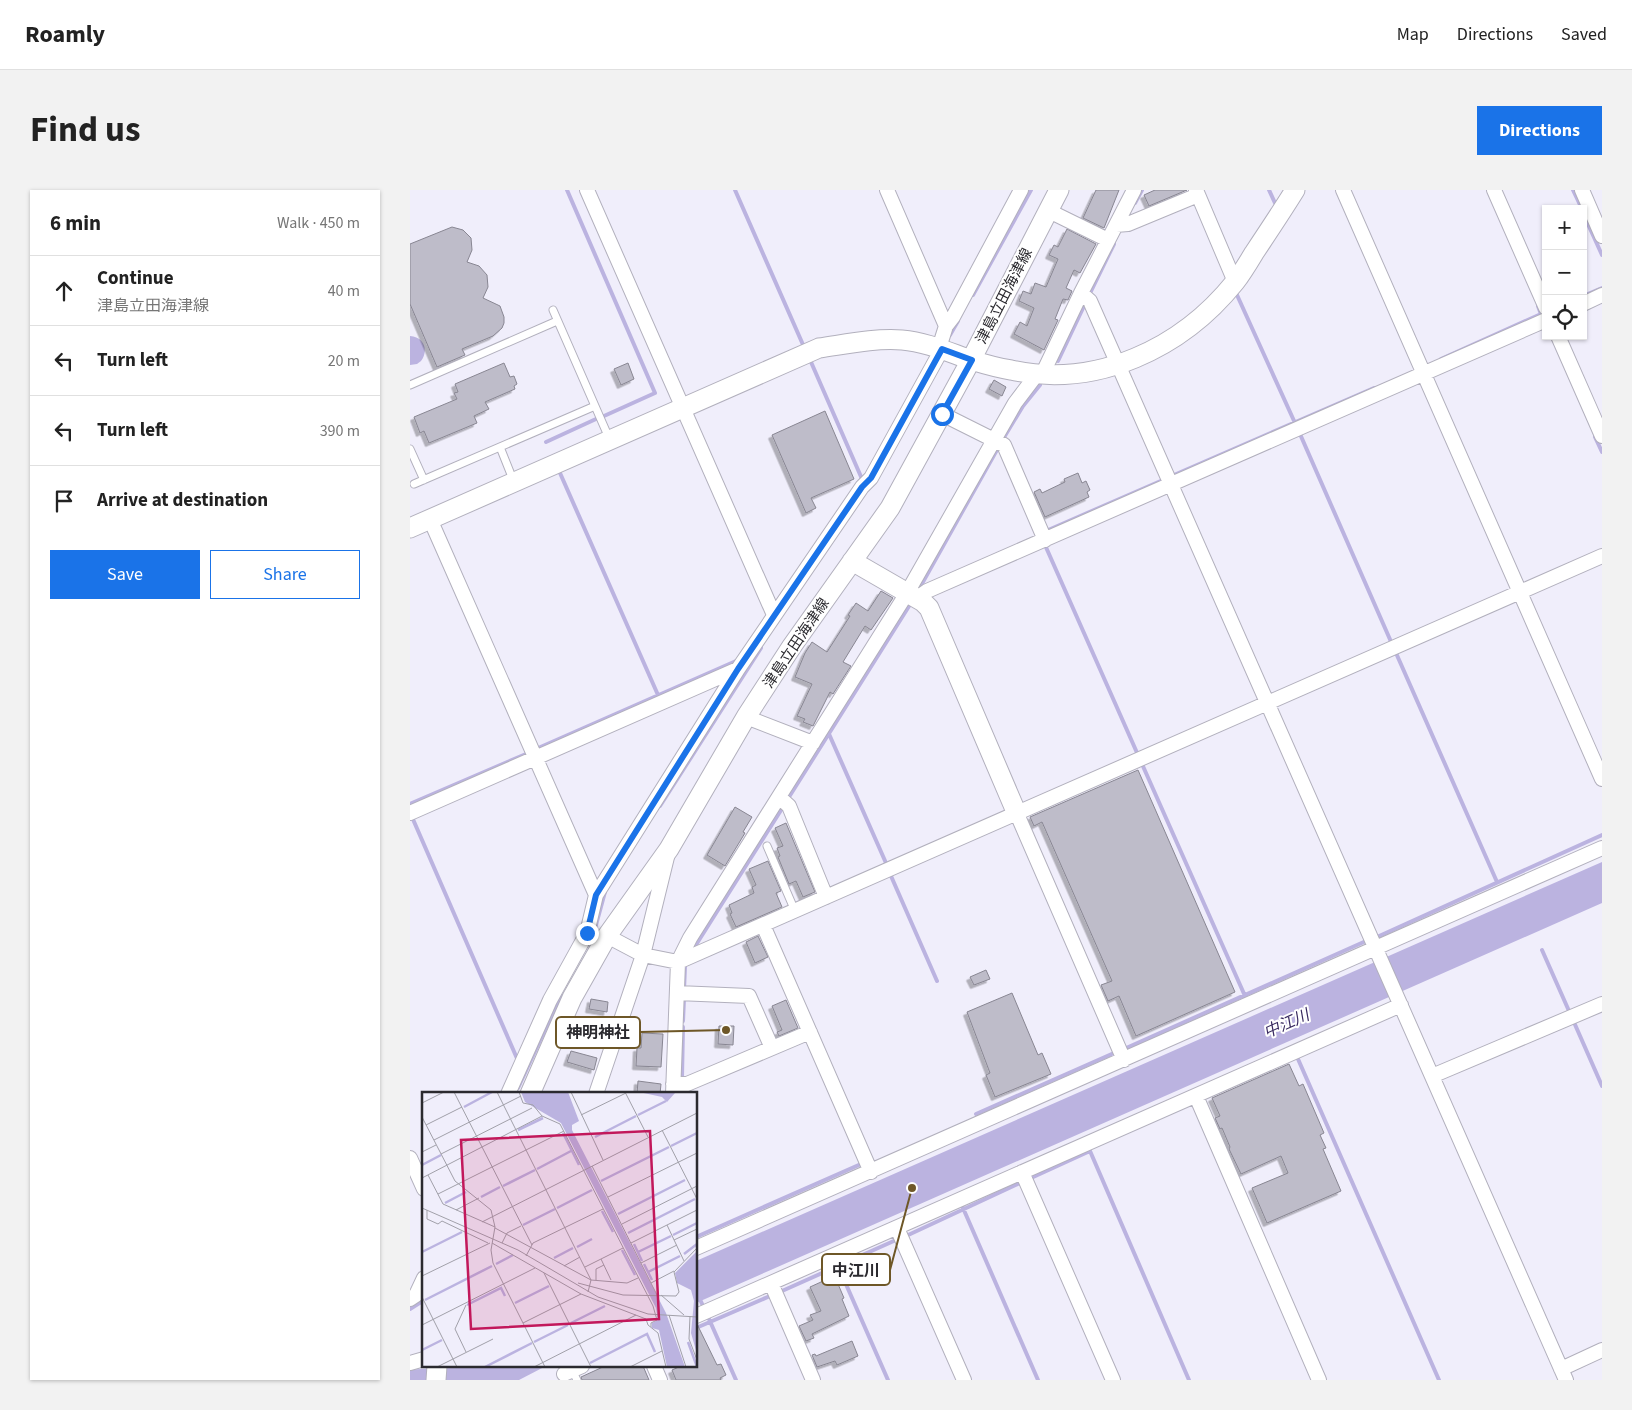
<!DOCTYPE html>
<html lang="en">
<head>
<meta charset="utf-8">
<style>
  :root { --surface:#fff; --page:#f2f2f2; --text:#222; --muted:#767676; --line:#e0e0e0; --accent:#1a73e8 }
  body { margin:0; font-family:"Source Sans 3","Noto Sans JP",sans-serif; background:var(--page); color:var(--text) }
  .controls { position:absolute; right:15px; top:15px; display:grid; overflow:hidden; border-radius:0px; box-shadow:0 1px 4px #0004 }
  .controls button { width:45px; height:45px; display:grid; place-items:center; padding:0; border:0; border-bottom:1px solid var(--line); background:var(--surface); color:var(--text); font:25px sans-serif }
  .stop { position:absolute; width:15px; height:15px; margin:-11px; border:4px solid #1a73e8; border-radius:50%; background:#fff }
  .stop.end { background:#1a73e8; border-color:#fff; box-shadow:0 1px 5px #0008 }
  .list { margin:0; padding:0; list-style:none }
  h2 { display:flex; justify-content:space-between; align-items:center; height:65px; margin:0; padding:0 20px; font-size:21px }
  h2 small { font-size:16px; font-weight:400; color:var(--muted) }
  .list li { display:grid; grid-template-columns:32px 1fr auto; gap:15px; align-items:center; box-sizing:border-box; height:70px; padding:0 20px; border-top:1px solid var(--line) }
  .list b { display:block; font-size:19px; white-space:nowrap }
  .list p { margin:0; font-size:16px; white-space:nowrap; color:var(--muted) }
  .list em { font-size:16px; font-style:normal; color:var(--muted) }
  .actions { display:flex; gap:10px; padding:15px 20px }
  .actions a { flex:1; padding:11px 0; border:1px solid var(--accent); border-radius:0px; text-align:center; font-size:18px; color:var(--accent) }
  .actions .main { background:var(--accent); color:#fff }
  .icon { flex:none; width:28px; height:28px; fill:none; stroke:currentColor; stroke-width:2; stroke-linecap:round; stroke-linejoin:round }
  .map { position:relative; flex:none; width:1192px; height:1190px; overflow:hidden; border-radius:0px }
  header { display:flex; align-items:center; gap:30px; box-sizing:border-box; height:70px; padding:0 25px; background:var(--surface); border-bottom:1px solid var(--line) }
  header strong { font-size:24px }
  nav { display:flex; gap:28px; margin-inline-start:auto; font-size:18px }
  .intro { display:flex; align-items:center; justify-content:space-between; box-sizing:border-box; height:120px; padding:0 30px }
  h1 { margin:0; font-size:35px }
  .button { padding:12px 22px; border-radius:0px; background:var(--accent); color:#fff; font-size:18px; font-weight:700 }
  main { display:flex; gap:30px; padding:0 30px }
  aside { flex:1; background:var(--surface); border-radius:0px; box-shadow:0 1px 4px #0004 }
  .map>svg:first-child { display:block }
  .water { fill:#bbb3e0 }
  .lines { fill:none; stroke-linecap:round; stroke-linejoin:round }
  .stream { stroke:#bbb3e0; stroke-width:4 }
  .building { fill:#bebcc9; stroke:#888692; filter:url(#shadow) }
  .lane-casing { stroke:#b2b0bd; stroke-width:9 }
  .street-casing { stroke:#b2b0bd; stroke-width:16 }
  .secondary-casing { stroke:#b2b0bd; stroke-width:21 }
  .lane { stroke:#fff; stroke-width:7 }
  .street { stroke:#fff; stroke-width:14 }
  .secondary { stroke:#fff; stroke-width:19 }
  .route { stroke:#1a73e8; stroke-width:6 }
  .labels { text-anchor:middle; stroke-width:4; stroke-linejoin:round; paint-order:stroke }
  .street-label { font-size:15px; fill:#2b2a2f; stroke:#fff }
  .water-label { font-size:16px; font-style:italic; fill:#37285f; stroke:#fff }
  .inset-river { fill:none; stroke:#bbb3e0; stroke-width:2.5 }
  .inset-road { fill:none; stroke:#a1a0a9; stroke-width:1 }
  .view { fill:#c2185b; fill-opacity:0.15; stroke:#c2185b; stroke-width:2.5 }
  .inset-edge { fill:none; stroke:#2b2a2f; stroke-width:2.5 }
  .leader { fill:none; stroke:#6e5727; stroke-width:2 }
  .callout-dot { fill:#6e5727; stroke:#fff; stroke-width:2 }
  .callout { fill:#fff; stroke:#6e5727; stroke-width:2 }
  .callout-label { font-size:16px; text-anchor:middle; font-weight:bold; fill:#2b2a2f }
</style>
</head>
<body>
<header>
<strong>Roamly</strong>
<nav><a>Map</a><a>Directions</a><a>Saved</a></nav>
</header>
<div class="intro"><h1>Find us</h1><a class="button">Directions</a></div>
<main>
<aside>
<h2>6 min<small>Walk · 450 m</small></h2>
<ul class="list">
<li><svg class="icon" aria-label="ahead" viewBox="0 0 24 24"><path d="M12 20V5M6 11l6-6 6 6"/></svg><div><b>Continue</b><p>津島立田海津線</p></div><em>40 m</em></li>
<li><svg class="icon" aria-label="left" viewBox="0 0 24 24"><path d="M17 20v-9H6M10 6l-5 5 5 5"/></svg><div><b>Turn left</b></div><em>20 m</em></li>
<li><svg class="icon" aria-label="left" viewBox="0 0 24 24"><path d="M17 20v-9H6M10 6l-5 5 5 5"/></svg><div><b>Turn left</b></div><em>390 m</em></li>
<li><svg class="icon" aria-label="arrive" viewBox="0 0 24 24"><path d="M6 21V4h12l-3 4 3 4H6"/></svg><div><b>Arrive at destination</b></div></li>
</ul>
<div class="actions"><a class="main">Save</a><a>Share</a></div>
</aside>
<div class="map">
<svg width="1192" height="1190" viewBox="0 0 1192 1190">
  <defs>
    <filter id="shadow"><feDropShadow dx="-3.5" dy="3.5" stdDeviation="0" flood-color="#0004"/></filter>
  </defs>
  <rect width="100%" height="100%" fill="#f0eefb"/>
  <path class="water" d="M0,146C14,147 19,160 11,171L7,174L0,175Z
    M1192,672V713L286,1113V1071Z
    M55,1176H136L109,1190H0V1180C19,1177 37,1180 55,1176Z"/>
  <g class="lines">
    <path class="stream" d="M157,0L245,203L194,226
      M325,0L394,157
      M859,0L865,13
      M1163,0L1172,19
      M725,13L732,0
      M1173,23L1192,65
      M681,101L704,54
      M563,105L621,0
      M827,105L885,233
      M1173,106L1192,98
      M540,145L548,131
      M1031,169L1131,124L1128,116
      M648,171L674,116
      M401,172L452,289
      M890,244L982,454
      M1185,247L1192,262
      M593,249L613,216L630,195
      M136,252L186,229
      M150,283L248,505
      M764,285L964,198
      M636,341L753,290
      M635,355L728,565
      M509,399L588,258H589
      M986,463L1087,692
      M419,544L476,673
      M126,559L326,471
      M732,574L835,806
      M379,607L501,413
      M0,614L116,564
      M250,616L351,458
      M2,627L109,873
      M481,686L527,791
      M183,746L195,702
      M967,747L1192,645
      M284,758L373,617
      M1132,760L1159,821
      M274,800L275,777
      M1163,830L1192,896
      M273,831L274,809
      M714,859L956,751
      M888,869L1029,1190
      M272,887L273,837
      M108,898L151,805
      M272,904V902
      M566,924L704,863
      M621,988L680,961L779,1190
      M553,1018L628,1190
      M496,1046L612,992
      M286,1047L451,974
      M428,1076L478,1190
      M286,1101L294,1118
      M372,1101L486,1050
      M0,1119L11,1112L14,1107
      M299,1129L326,1190
      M286,1138L360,1106"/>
  </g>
  <path class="building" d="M686,0H709L694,38L673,28Z
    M745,0H777L739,16L734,5Z
    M42,37L53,40L61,48L62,60L57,72L69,76L77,85L78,97L73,108L90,116L94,127V133L92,138L83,146L52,159L55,165L27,177L0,114V54Z
    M657,39L686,54L670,83L664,80L656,98L662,101L658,110L653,109L645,129L648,130L634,160L604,144L610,132L617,136L624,118L609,111L613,101L621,104L625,93L636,97L648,69L639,65L644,55L648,57Z
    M94,173L100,187L104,186L107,194L104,196L105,199L75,212L79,219L64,226L67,233L19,253L14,241L10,243L4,227L47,209L44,203L48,202L45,194Z
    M218,173L224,189L211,195L204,179Z
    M584,190L596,197L592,206L579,199Z
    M415,221L444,289L401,308L406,318L396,323L362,245Z
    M668,283L672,293L676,291L680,300L677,302L679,307L635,327L624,302L630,299L632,303L655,292L654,289Z
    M471,401L483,408L461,440L455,436L433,472L441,476L423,504L420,502L403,536L393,532L395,529L387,526L402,494L385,487L395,463L402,452L417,462L440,426L438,425L446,413L458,421Z
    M728,580L825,802L726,846L709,806L698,811L691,795L702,791L632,632L624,636L620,627Z
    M325,617L342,627L333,642L335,643L315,676L297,665Z
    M376,633L405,702L393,707L386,691L379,694L368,667L370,666L367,658L373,656L365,638Z
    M358,671L371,701L366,703L372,717L326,737L320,724L322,723L319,715L344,703L342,697L346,695L339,679Z
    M348,746L358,767L345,773L336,752Z
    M576,780L580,789L564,795L560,787Z
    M602,803L628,865L632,863L641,884L585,907L576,885L580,883L557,822Z
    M181,809L198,812L197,822L179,819Z
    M376,810L388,838L369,846L367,842L372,840L362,816Z
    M309,836H324L323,855L308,854Z
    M232,843L253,844L251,877L226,876L227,858H231Z
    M161,861L187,868L184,880L157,872Z
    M879,874L889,896L893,894L914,943L910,945L916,958L913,959L931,1001L857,1033L842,998L878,983L871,966L831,984L819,959L820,957L812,938L810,939L805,928L810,926L802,908Z
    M228,891L251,894L250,904H227Z
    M422,1087L426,1095L428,1094L434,1108L432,1109L439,1126L402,1144L404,1148L396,1151L389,1136L403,1130L400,1125L411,1121L400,1097Z
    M287,1134L307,1175L311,1174L316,1185L310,1188L311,1190H266L262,1180L271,1176H286Z
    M442,1151L448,1166L427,1175L425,1171L407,1177L402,1165L405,1164L406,1166Z
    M195,1176H233L239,1190H172L171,1187Z"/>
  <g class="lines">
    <g class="lane-casing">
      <path id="lane" d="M143,120L199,248
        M0,195L147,131
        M90,257L104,292
        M0,259L14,290
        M4,294L185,216
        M357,656L385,721
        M162,1180L167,1190"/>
    </g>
    <g class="street-casing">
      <path id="street" d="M177,0L364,425
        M477,0L536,136L529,158
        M786,0L825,92
        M933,0L1192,589
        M1084,0L1136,118
        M1172,0L1192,46
        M639,21L698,50
        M706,35L718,34L788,5
        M671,103L680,111L1156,1190
        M1173,114L1192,105
        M536,136L543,127L611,0
        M1148,146L1192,246
        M632,185L671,103L724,0
        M532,224L594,255L635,350
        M20,329L186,705
        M507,408L517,401L1136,130
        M336,527L403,553
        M369,607L379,616L416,707
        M0,623L328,479
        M607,624L714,870
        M353,735L461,982
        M197,746L233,765L268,772L1192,366
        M267,803L339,806L362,858
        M1022,886L1192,814
        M263,894H277L400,842
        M98,904L140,810L177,743L186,705L328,479L452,297L461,288L532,159
        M186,904L233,765L257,667
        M263,904L268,772L280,748L497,403L605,213L627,184
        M786,906L909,1190
        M0,968L14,999
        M612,982L703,1190
        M487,1038L554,1190
        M286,1058L1192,658
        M361,1093L403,1190
        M0,1109L6,1105L14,1088
        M286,1126L991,815
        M0,1173L14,1169
        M244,1176L250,1190
        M1151,1179L1192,1160
        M154,1184L172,1176"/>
    </g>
    <g class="secondary-casing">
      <path id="secondary" d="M0,338L409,158C437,154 464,148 492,150C516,152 538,162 561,170C574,174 588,178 601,180C687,199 772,158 825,92C832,83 838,73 844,63C858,42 872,21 885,0
        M442,371L513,412L519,418L607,624
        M120,904L162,808L197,746L259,659L336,527L382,456L480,318L561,170L649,0
        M26,1190L27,1176"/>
    </g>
    <use href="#lane" class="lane"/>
    <use href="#street" class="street"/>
    <use href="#secondary" class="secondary"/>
  </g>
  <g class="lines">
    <path class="route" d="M177,743L186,705L328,479L452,297L461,288L532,159L562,170L532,224"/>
  </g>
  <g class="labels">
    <g class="street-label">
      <text transform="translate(594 106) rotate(-63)" y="5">津島立田海津線</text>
      <text transform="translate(386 453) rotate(-56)" y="5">津島立田海津線</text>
    </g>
    <g class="water-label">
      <text transform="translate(876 833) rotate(-24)" y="6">中江川</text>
    </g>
  </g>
  <g transform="translate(12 902)">
    <rect width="275" height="275" fill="#f0eefb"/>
    <path d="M99,0H146L157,29L150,33V38L244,221L263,275H245L237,238L230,236V231L236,228L234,216L139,31L103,10ZM217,0H253V1L245,10L240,5ZM275,159V262L269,241L272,209L269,198L255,191L253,181Z" fill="#bbb3e0"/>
    <path class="inset-river" d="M42,15L70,0M216,23L244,9M96,38L121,26M141,41L157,73M173,45L214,24M249,54L275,41M0,73L19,63M115,77L149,59M179,89L247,55M81,94L113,78M59,105L78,95M23,111L44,100M135,116L170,98M180,119L191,140M196,122L263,88M101,133L133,117M206,141L273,107M251,143L275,131M212,152L220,169M155,155L170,147M200,158L213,183M0,160L40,140M216,160L249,144M262,162L275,152M132,166L151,156M74,172L91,163M222,172L230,188M226,180L258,164M3,208L70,174M93,211L127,194M45,213L79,196L83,204M149,231L183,214M112,250L146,233M266,250L275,275M0,258L20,248M168,271L225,242L233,260M63,275L110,251"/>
    <path class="inset-road" d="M32,0L110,153M75,0L169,188L166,200M97,0L101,11L111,13L120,24L138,32L231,214L235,228L229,231V235M149,0L181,68M203,0L226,45M0,11L22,0M159,23L204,1M0,25L33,89L69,118L73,135L69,158L71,171L123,275M4,33L40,15M240,38L275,107M12,48L99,4M0,60L14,53M19,62L110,16M170,74L235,203M6,83L21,112L73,135M0,86L120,24M16,102L142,39M186,105L275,61M0,116L96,158L176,205L226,222L275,225M5,118V127L16,132L20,129L66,151M34,118L57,106M60,130L275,21M200,132L275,94M245,133L262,169M73,136L169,188L205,191L216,186M252,148L275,137M70,151L159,202L224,227L226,233L236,241L244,275M80,151L85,141L99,134M209,151L275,118M104,164L111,151L181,117M179,167L189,188M219,171L255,153M142,174L158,165M163,175L201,156M122,181L169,275M0,184L68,151M174,188V177L182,173M156,191L201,203L254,204L257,200L252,180L275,156M229,191L252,179M239,203L262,223M0,205L35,275M44,213L33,237L44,260M247,223L264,275M268,224L267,247L275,268M101,231L159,202M0,233L113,176M15,275L71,247M112,275L214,223M208,275L240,259"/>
    <path class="view" d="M228,39L237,227L49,237L39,48Z"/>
    <rect width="275" height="275" class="inset-edge"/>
  </g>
  <path class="leader" d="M316 840L230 842M502 998L480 1080"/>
  <g class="callout-dot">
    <circle cx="316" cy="840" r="5"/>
    <circle cx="502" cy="998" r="5"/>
  </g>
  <g class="callout">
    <rect x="146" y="827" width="84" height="31" rx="5"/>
    <rect x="412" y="1064" width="68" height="31" rx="5"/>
  </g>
  <g class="callout-label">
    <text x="188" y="848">神明神社</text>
    <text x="446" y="1086">中江川</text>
  </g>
</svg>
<div class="controls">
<button>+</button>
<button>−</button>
<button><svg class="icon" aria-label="locate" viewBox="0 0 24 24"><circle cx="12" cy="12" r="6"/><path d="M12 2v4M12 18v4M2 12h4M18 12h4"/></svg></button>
</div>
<div class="stop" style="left:532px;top:224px"></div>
<div class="stop end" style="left:177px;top:743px"></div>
</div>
</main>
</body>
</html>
